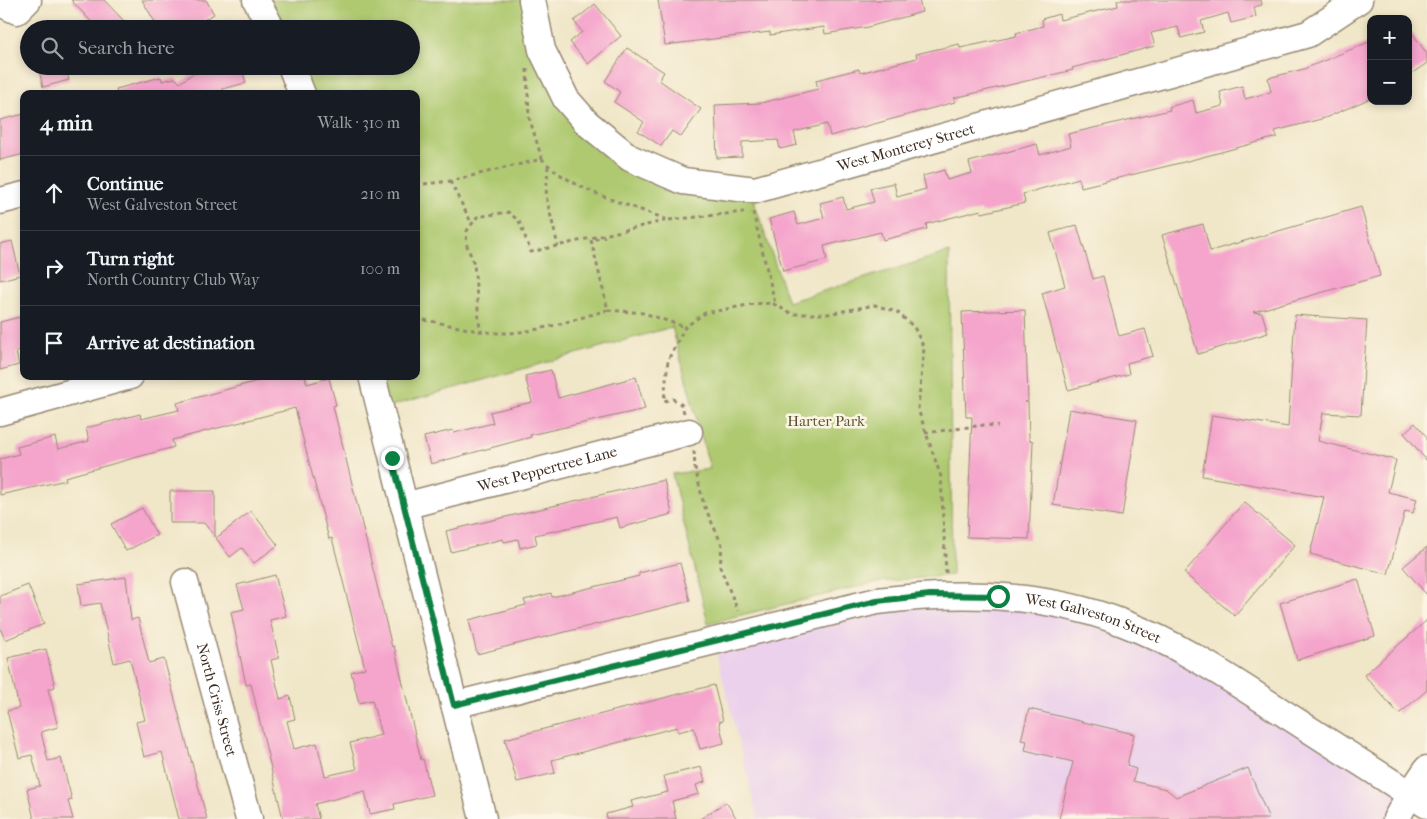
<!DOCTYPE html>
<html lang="en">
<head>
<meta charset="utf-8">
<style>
  :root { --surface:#171b24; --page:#20242c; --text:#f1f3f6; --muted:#9ea1a6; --line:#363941 }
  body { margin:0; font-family:"IM FELL French Canon",serif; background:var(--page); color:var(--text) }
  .controls { position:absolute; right:15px; top:15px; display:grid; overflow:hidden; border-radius:10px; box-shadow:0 2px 8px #0003 }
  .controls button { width:45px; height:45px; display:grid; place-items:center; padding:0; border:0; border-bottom:1px solid var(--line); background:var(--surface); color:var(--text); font:25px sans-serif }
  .stop { position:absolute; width:15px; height:15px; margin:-11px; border:4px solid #0b8043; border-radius:50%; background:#fff }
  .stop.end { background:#0b8043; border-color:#fff; box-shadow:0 1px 5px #0008 }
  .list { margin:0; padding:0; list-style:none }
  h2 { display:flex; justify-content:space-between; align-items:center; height:65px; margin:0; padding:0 20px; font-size:21px }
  h2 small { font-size:16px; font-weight:400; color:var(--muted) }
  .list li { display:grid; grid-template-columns:32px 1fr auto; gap:15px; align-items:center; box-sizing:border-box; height:75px; padding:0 20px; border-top:1px solid var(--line) }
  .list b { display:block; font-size:19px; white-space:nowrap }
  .list p { margin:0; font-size:16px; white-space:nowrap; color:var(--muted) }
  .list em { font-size:16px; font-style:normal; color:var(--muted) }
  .icon { flex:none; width:28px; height:28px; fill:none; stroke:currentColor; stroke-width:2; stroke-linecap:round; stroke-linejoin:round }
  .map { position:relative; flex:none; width:1427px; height:819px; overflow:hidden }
  .search { position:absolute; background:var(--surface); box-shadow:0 2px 8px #0003; left:20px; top:20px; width:400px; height:55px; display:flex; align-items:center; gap:12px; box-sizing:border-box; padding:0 18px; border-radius:28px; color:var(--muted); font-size:19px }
  .panel { position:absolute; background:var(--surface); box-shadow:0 2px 8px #0003; left:20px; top:90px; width:400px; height:290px; border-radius:10px }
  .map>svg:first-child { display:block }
  .built { fill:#ebd1eb }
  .green { fill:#aec96f; stroke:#747a46 }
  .building { fill:#f5a4cc }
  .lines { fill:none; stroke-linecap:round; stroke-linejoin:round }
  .minor-casing { stroke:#968873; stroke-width:29 }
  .path { stroke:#968873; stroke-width:3; stroke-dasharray:4 4; stroke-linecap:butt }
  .minor { stroke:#fff; stroke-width:26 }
  .route { stroke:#0b8043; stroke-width:6 }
  .labels { text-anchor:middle; stroke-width:5; stroke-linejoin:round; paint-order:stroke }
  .street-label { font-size:15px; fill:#3b2a1e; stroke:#fcf5e5 }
  .park-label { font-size:15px; fill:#585232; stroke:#fcf5e5 }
</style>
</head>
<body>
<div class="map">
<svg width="1427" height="819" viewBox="0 0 1427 819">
  <rect width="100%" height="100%" fill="#fcf5e5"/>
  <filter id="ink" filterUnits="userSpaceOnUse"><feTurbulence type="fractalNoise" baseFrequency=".02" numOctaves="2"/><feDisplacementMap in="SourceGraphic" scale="10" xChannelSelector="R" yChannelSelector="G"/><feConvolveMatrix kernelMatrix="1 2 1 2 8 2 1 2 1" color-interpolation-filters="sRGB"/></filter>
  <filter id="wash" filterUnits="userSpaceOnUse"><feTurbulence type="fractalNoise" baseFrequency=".0096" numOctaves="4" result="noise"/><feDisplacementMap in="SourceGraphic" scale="20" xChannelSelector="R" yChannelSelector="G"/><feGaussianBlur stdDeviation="1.12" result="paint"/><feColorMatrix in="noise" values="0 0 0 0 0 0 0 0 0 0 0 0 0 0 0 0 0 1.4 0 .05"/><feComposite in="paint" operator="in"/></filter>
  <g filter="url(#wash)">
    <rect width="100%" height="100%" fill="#f0e6c8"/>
    <path class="built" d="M904,597L1122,622L1410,794L1396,819H758L713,640Z"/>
    <path class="green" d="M256,0H532L542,50L630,158L755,190V204L788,302L949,252L952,575L878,582L708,623L672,474L710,469L672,327L380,409L372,376H416V94H302L291,66H411V29H272Z"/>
    <g id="blocks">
      <path class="building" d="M71,0H104L124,21L116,29H98Z
        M142,0H206L214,14L188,29H159Z
        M658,0H919L922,12L868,27L825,34L824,27L770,35V32L665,45Z
        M1117,0H1261L1262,5L1254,7L1256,17L1231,23L1228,13L1201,21L1204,32L1181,38L1178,27L1151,33L1155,46L1072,68L1073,70L954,98L955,102L830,136L827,124L794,132L797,145L780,149L778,140L742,142V157L717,158L715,105L761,103L818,89L816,80L859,69L860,73L917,58L916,54L959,44L960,48L1017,36L1016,33L1043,26L1042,19L1059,14L1060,20L1118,6Z
        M595,4L621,36L588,64L570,42L582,32L574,21Z
        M1408,27L1427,54V63L1408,76Z
        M1371,41V98L1325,118L1275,131L1277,137L1184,162L1081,187L1079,178L1023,194L1025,203L982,213L981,210L926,224L927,229L883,240L881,232L824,246L827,260L783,271L769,219L794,212L798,225L824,218L820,203L843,197L846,209L874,202L870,188L894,183L897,197L926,189L923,176L944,170L947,180L972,173L969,162L1037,144L1040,155L1071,146L1068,134L1170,110L1169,107L1193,100L1196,113L1223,106L1220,92L1242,86L1245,99L1271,92L1268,78L1304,69Z
        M627,48L664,72L659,80L701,109L681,137L672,131L661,146L638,131L644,122L614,102L620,92L605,81Z
        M38,66H65L69,80L43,87Z
        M198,66H241L246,83L222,89L223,94H117L116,89L161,77L162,81L175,78L180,83L192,74L199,72Z
        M24,114V154L0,160V120Z
        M1361,207L1380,276L1253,312L1262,313L1268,333L1198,354L1162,235L1203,224L1210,251Z
        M1077,225L1093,279L1103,276L1119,336L1145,329L1153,356L1127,363L1129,374L1068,390L1042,293L1065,286L1050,233Z
        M12,241L20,275L0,280V244Z
        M1025,310L1028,401L1025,402H1028L1029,440L1033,441L1029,539L967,537L972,417H966L962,312Z
        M1295,315L1367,320L1361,415L1323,413L1318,441L1396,460L1388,492L1417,499L1413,513L1405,511L1388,574L1310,554L1324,497L1202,476L1212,415L1288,427Z
        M24,316V350L16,352L19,365L0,370V322Z
        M551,370L558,398L636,377L645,409L530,435L531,437L431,464L424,437L453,430L454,433L493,423L490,412L532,402L525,376Z
        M276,376H305L307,384L329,378L336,405L333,406L392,647L394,646L421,760L423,759L432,795L394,804L395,809L370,814L365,791L315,804L319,819H283L251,684L246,685L231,612L244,609L237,585L275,575L286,616L270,620L279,658L271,660L280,699L290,696L295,719L287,721L294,749L317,743L325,776L357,769L350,743L381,735L372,700L359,703L351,672L365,668L332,538L329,539L295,408L172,440L174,447L65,477L66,480L0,495V459L19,454L17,447L55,437L58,449L89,441L86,428L140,414L141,419L179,410L177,403Z
        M1069,409L1137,420L1122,516L1053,505Z
        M1415,423L1427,437V461L1404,433Z
        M664,480L672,514L620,528L617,517L535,535L537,544L520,548L518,539L504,542L503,539L451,552L446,531Z
        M170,491H215V537L204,523H170Z
        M1244,502L1295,545L1235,616L1184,573Z
        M142,508L157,535L126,551L111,524Z
        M251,511L278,545L254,563L242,548L230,557L216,538Z
        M1427,547V595L1403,567Z
        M680,563L690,601L477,654L469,620L526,605L524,600L551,593L552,597L639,576V573Z
        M126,577L131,620L138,618L149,663L164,659L207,819H179L162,752L144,757L136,722L145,720L130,659L114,663L100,603L81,606L78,584Z
        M1358,579L1375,636L1297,660L1280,603Z
        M28,585L44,624L5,640L0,628V596Z
        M1427,620V690L1399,714L1364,675Z
        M46,649L55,687L48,689L58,727L41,732L48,761L61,758L72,800L68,801L73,819H34L27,789L40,786L32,755L19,758L7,711L19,708L8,658Z
        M714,685L723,721L719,722L724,743L700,749L694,728L678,732L677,727L552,760L555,773L517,782L505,739Z
        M1029,709L1134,734L1127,766L1136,769L1133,781L1166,789L1176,797L1248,768L1269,819H1059L1073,762L1025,750L1027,741L1021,740Z
        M701,767L705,782L696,785L699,794L672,801L676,819H607L606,814L633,807L631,801L668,792L664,776Z
        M726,802L737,819H700Z"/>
    </g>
  </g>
  <g filter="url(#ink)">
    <use href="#blocks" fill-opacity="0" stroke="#968873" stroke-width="1"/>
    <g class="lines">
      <g class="minor-casing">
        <g id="minor">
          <path d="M256,0L272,29"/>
          <path id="s1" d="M532,0L542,50L566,99L587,123L630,158L683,181L755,190L1308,34L1359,0"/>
          <path d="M0,3L17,11L28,0"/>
          <path d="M291,66L302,94"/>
          <path d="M0,201L24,195"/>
          <path d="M372,376L483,819"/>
          <path d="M0,412L130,376"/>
          <path id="s2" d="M404,506L689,432"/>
          <path id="s3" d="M185,582L249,819"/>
          <path id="s4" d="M454,705L877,601C959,591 1045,592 1123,623C1176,643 1223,674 1271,705C1323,738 1375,772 1427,805"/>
          <path d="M1396,819L1410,794L1427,769"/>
        </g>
      </g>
      <path class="path" d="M527,69L529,117L542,159
        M548,166L546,196L558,246
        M450,181L471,222
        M416,185L450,181L542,159C572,191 628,204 668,220L531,252L519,221L508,212L477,217L467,231L466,243L474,264L480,331
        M753,212L775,303
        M669,220L744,212
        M608,310L644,313L685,327
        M416,319C444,322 471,332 499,333C535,334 574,319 608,310L591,240L605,237
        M684,413L682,405L673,399L664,401L668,360L685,327L705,313L754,304L772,303L792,314H828L875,305L897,312L914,327L924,348L918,409L941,477L946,573
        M925,433L984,425L998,426
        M694,451L695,468L704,505L722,545L720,567L738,611"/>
      <use href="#minor" class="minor"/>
    </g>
  </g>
  <g class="lines" filter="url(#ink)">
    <path class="route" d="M392,458L454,705L877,601L930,595L998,596"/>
  </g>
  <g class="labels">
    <g class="street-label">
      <text dy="5" stroke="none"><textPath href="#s1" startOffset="480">West Monterey Street</textPath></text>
      <text dy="5" stroke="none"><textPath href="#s2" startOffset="148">West Peppertree Lane</textPath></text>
      <text dy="5" stroke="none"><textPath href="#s4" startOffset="655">West Galveston Street</textPath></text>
      <text dy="5" stroke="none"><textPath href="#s3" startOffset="122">North Criss Street</textPath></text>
    </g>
    <g class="park-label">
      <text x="826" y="426">Harter Park</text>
    </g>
  </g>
</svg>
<div class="controls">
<button>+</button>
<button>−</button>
</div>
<div class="stop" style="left:998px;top:596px"></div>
<div class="stop end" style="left:392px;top:458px"></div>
<div class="search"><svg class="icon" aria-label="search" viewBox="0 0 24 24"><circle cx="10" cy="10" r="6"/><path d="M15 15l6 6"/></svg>Search here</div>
<section class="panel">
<h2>4 min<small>Walk · 310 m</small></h2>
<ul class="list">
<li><svg class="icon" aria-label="ahead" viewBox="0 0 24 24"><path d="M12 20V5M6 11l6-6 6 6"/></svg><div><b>Continue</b><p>West Galveston Street</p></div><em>210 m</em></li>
<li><svg class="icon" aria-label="right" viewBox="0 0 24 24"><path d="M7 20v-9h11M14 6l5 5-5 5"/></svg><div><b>Turn right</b><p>North Country Club Way</p></div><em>100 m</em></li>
<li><svg class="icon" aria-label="arrive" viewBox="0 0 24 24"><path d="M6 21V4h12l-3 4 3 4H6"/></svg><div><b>Arrive at destination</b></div></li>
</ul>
</section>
</div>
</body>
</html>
